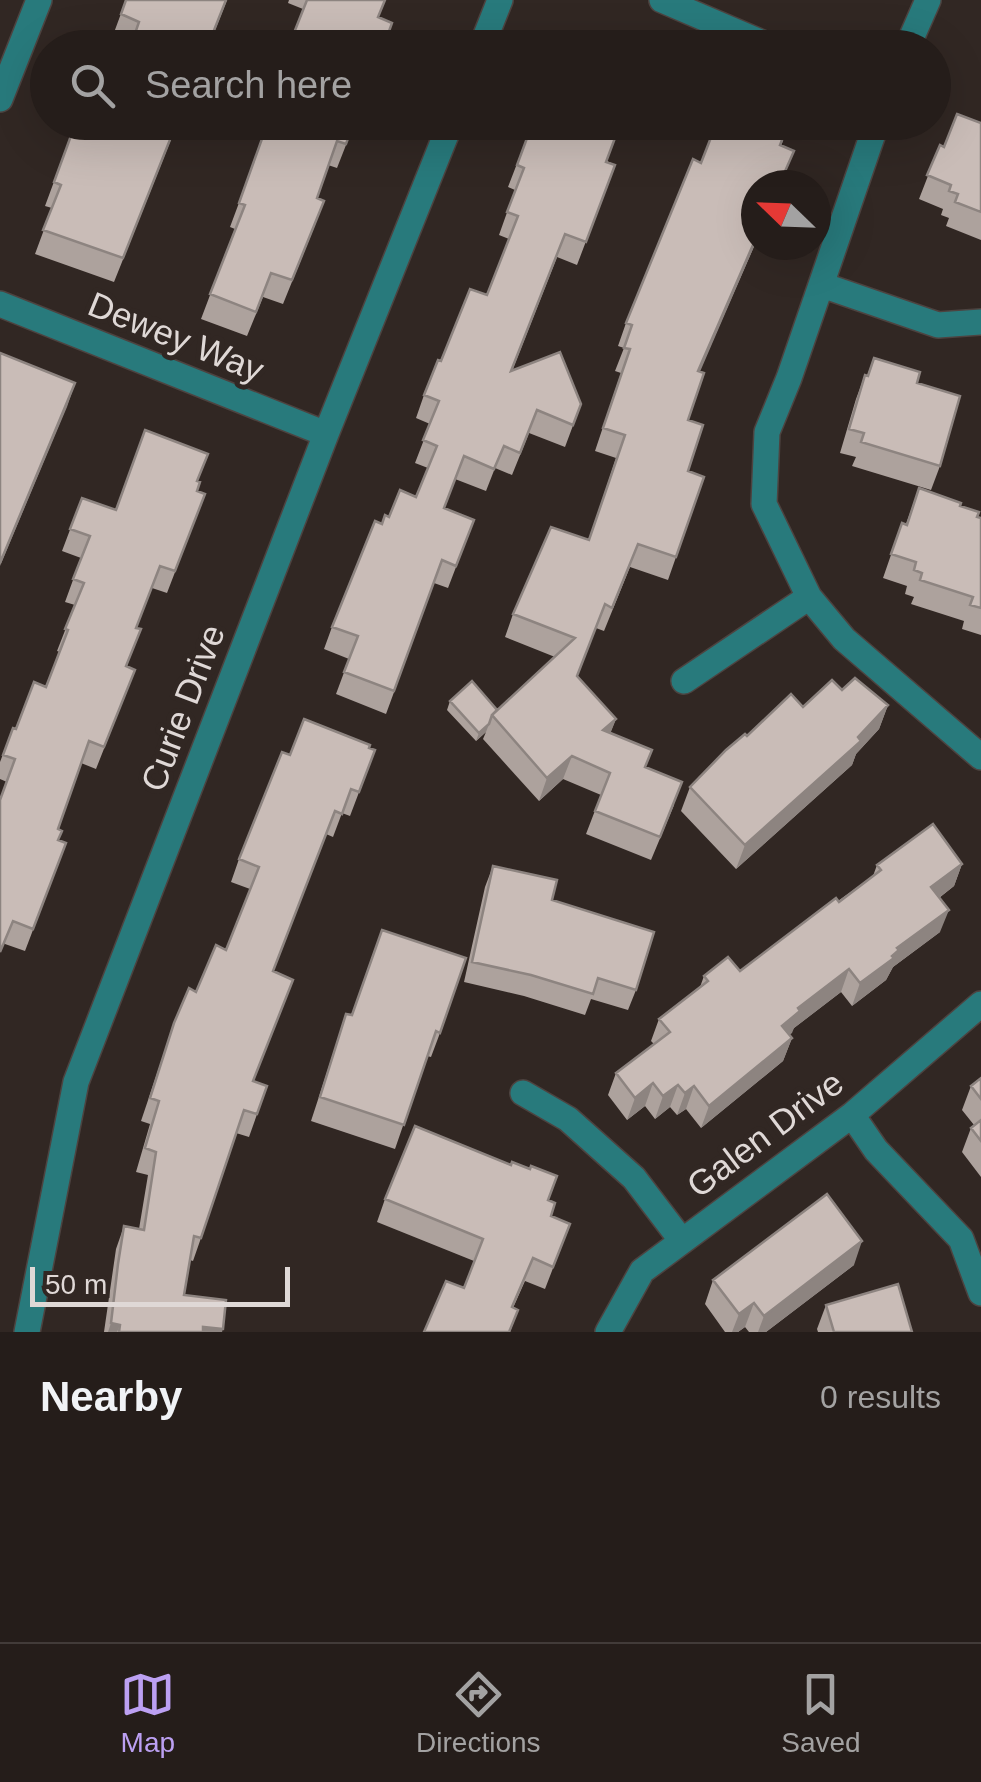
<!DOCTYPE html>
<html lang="en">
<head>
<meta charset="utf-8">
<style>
  :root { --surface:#251d1a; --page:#312a27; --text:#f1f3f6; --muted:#a3a2a2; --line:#423b39; --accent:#bca0f2 }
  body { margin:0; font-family:Arial,sans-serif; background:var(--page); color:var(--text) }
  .compass { position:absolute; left:741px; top:170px; width:90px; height:90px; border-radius:50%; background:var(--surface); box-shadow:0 10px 40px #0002; rotate:293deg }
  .scale { position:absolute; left:30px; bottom:25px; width:260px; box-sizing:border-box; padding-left:10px; border:5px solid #dfd8d6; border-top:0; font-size:28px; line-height:35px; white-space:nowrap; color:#dfd8d6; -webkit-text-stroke:8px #312723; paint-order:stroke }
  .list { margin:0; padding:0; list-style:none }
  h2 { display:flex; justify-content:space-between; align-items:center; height:130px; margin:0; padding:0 40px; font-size:42px }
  h2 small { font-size:32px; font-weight:400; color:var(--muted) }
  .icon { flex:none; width:55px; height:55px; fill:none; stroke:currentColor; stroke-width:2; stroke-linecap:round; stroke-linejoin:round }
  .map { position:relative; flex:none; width:981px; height:1332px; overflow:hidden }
  .search { position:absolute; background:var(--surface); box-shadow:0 10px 40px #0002; left:30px; right:30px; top:30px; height:110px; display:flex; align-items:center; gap:25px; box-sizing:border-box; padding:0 35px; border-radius:55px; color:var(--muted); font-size:38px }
  .sheet { height:310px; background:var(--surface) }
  nav { display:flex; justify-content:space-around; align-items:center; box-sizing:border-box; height:140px; border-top:2px solid var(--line); background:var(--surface); font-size:28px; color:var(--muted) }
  nav a { display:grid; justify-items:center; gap:5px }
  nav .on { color:var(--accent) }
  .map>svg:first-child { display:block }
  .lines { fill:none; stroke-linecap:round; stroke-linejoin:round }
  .minor-casing { stroke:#4d4340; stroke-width:28 }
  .minor { stroke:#287a7c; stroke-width:25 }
  .wall { fill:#ada29d }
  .shaded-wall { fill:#8d8480 }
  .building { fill:#c9bcb7; stroke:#8d8480; stroke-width:2.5 }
  .labels { text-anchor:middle; stroke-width:10; stroke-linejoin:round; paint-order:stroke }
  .street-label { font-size:35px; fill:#dfd8d6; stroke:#312723 }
</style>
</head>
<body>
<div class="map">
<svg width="981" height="1332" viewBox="0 0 981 1332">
  <rect width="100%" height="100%" fill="#312723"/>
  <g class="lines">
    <g class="minor-casing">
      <path id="minor" d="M662,0L774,48
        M481,48L500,0
        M907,48L928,0
        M0,99L39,0
        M877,122L789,378L767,432L764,504L809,597L844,639L981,757
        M822,285L938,325L981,322
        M0,304L326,434
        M684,681L809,597
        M523,1093L568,1119L634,1178L682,1241
        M852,1115L876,1150L961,1239L981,1293
        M27,1332L76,1082L326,434L451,122
        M608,1332L642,1271L852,1115L981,1004"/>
    </g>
    <use href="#minor" class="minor"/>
  </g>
  <path class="wall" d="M126,0H227L208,48H130V46L112,38Z
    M289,0H385L303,9L288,3Z
    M76,122H178L114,282L35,254L52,208L45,206Z
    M254,122H355L337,168L328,165L317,198L315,225L283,304L263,297L247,336L201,319L235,229L230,227L263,138L250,133Z
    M533,122L615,165L577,265L557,257L512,371L581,404L565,447L529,433L512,475L495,468L486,491L455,479L444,508L474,520L448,588L434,583L386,714L336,694L349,659L324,649L332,627L382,524L389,517L416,497L428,468L415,463L430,424L416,418L424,395L441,361L487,295L509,239L499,235L515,190L508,187Z
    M717,122H790L781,146L756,185V242L699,372L688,420V471L704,477L668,580L630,567L604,631L596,628L577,677L616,719L610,733L646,767L674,805L651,860L586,834L601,795L563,779L539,801L483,739L486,732L476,741L447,710L450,701L497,710L555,657L505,637L513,614L589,540L616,458L595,451L621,373L615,371L624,348L618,346L626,323L701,163Z
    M981,123V240L946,226L949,218L941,215L943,209L919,199L940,145L944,147Z
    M874,358L917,383L940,466L931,490L852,466L856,457L840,453L856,399L865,375L867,376Z
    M198,481L197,491L205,494L167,593L152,588L136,628L127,667L135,670L96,769L81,763L58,829L59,840L66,843L25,951L5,944L7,782L0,779V762L13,728L16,729L46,687L60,652L57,651L75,605L65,602L81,558L62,551L82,498L116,510Z
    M919,488L960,506L981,518V635L962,629L964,621L911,604L914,597L905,594L907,586L883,578L902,523L906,524Z
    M842,690L888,705L879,729L856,754L852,765L736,869L681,811L690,787L747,736L803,707Z
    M369,748L375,750L350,816L342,813L333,837L326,834L273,972L284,1003L253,1081L267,1086L249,1137L236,1133L201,1238L193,1261L190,1260L184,1295L222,1332H104L116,1249L124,1226L139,1229L148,1175L136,1172L150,1124L141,1121L174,1023L226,950L250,889L231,882L239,859L290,755Z
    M962,864L954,886L939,898L940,932L893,967L886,980L852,1006L841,992L794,1028L789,1035L792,1038L783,1061L701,1128L686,1109L677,1115L670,1107L655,1119L645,1106L627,1120L608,1095L616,1073L654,1044L651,1041L659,1019L700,987L704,976L740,971L873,876L877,865Z
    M493,866L552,900L636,990L628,1010L591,999L585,1015L524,996L464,982L485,887Z
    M346,1014L440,1033L431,1057L427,1056L395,1149L311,1121Z
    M981,1078V1177L962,1152L971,1128L974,1125L962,1110L971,1086Z
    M385,1199L548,1200L551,1216L570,1224L545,1289L525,1281L513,1308L518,1310L510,1332H424L464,1288L474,1261L377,1222Z
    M854,1265L766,1332H749L745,1327L738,1332H725L705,1304L713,1280Z
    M826,1305L912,1332H818L817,1329Z"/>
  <path class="shaded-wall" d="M756,238V242L690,395L698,371Z
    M75,383L67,407L0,566V563Z
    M888,705L879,729L856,754L852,765L736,869L745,845L858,737Z
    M616,719L607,742L603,730Z
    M489,724L486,732L476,741L479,733Z
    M572,756L563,779L539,801L547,778Z
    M962,864L954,886L923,910L931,887Z
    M949,910L940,932L893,967L886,980L852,1006L860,983L897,948Z
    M849,969L841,992L794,1028L792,1033L774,1048L782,1026L798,1008Z
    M792,1038L783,1061L701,1128L709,1106Z
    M653,1083L645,1106L627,1120L635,1098Z
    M678,1085L670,1107L655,1119L663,1096Z
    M694,1086L686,1109L677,1115L685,1093Z
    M862,1241L854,1265L766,1332H758L764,1316Z
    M754,1303L745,1327L738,1332H732L739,1314Z
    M111,1323L120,1325L117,1332H108Z
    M203,1327L223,1329L222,1332H201Z"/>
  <path class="building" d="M126,0H226L207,48H130L139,22L121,14Z
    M307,0H385L378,17L392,23L383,48H288Z
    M597,34L630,48H592Z
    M957,114L981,123V212L955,202L958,194L949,191L951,185L927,175L940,145L944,147Z
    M76,122H177L123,258L43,230L61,185L54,182Z
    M268,122H354L346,144L337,141L317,198L324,201L292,280L271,273L256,312L210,294L245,205L239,203Z
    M533,122H621L606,162L615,165L586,242L565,234L511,371L560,352L581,404L573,425L537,410L520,453L504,446L494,469L464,456L444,508L474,520L456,566L442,560L394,691L344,672L358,636L332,627L375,521L382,524L385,515L389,517L400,490L416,497L437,446L423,440L439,401L424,395L438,360L441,361L470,289L487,295L518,216L507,212L524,168L517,165Z
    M717,122H789L780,145L794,151L779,185H756V238L698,371L704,373L688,420L703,425L688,471L704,477L676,557L638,544L612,608L605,604L577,676L616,719L603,730L652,750L645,767L682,782L660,837L595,811L610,773L572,756L547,778L492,715L575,638L513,614L551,527L589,540L625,435L603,428L630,349L624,348L632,325L626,323L693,159L701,163Z
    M0,353L75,383L0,563Z
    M874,358L920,372L917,383L960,396L940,466L861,442L864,433L849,429L865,375L868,376Z
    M145,430L208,454L197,481L200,482L197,491L205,494L175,571L160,566L136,628L141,629L126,666L135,670L104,747L89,741L58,829L62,831L58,840L66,843L33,929L13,921L0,952V800L15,759L3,755L13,728L16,729L34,682L46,687L68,630L65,629L84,583L73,579L90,536L70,529L82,498L116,510Z
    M919,488L961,503L960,506L979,512L977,517L981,518V608L970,605L973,597L920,580L922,573L914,570L916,562L891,554L902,523L907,525Z
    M855,678L888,705L858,737L861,741L745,845L690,787L726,750L745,734L747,736L791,694L803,707L832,680L842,690Z
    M472,681L497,710L492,715L489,724L479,733L450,701Z
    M304,719L370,745L369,748L375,750L359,792L351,789L342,814L335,811L273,971L293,980L253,1081L267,1086L257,1114L244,1110L201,1238L194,1236L184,1295L226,1300L223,1329L203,1327V1332H119L120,1325L111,1323L118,1264L124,1226L144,1230L156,1152L145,1148L159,1101L150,1098L174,1023L189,988L196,992L216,945L226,950L259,867L239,859L282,752L290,755Z
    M933,824L962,864L931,887L949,910L897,948L899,950L892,956L894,958L860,983L849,969L798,1008L800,1011L782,1026L792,1038L709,1106L694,1086L685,1093L678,1085L663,1096L653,1083L635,1098L616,1073L670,1032L659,1019L708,981L704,976L728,957L740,971L836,898L839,902L881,870L877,865Z
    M493,866L557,880L552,900L654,932L636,990L598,978L593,994L531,975L472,962Z
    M382,930L466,958L440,1033L436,1031L404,1125L320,1097L346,1014L352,1015Z
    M981,1078V1099L971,1086Z
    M981,1120V1141L971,1128Z
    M415,1126L511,1165L512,1162L530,1169L531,1166L557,1176L548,1200L555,1203L551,1216L570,1224L553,1267L533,1258L512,1307L518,1310L509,1332H424L446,1281L464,1288L483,1239L385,1199Z
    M827,1194L862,1241L764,1316L754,1303L739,1314L713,1280Z
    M898,1284L912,1332H834L826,1305Z"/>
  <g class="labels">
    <g class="street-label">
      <text transform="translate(176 337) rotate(22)" y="12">Dewey Way</text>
      <text transform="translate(183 708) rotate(-69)" y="12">Curie Drive</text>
      <text transform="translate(765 1134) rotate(-37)" y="12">Galen Drive</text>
    </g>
  </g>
</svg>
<svg class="compass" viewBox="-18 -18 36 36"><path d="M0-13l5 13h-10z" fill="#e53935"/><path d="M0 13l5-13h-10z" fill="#a3a2a2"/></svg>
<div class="scale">50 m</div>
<div class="search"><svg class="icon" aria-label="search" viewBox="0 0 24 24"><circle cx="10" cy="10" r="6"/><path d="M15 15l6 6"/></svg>Search here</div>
</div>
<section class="sheet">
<h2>Nearby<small>0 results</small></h2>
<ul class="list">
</ul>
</section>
<nav>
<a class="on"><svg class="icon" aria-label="map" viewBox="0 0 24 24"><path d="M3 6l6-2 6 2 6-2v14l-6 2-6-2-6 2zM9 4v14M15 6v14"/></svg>Map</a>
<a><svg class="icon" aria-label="directions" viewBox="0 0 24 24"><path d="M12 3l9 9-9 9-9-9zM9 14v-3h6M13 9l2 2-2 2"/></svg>Directions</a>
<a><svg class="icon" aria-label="saved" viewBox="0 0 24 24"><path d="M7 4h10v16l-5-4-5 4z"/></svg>Saved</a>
</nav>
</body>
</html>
